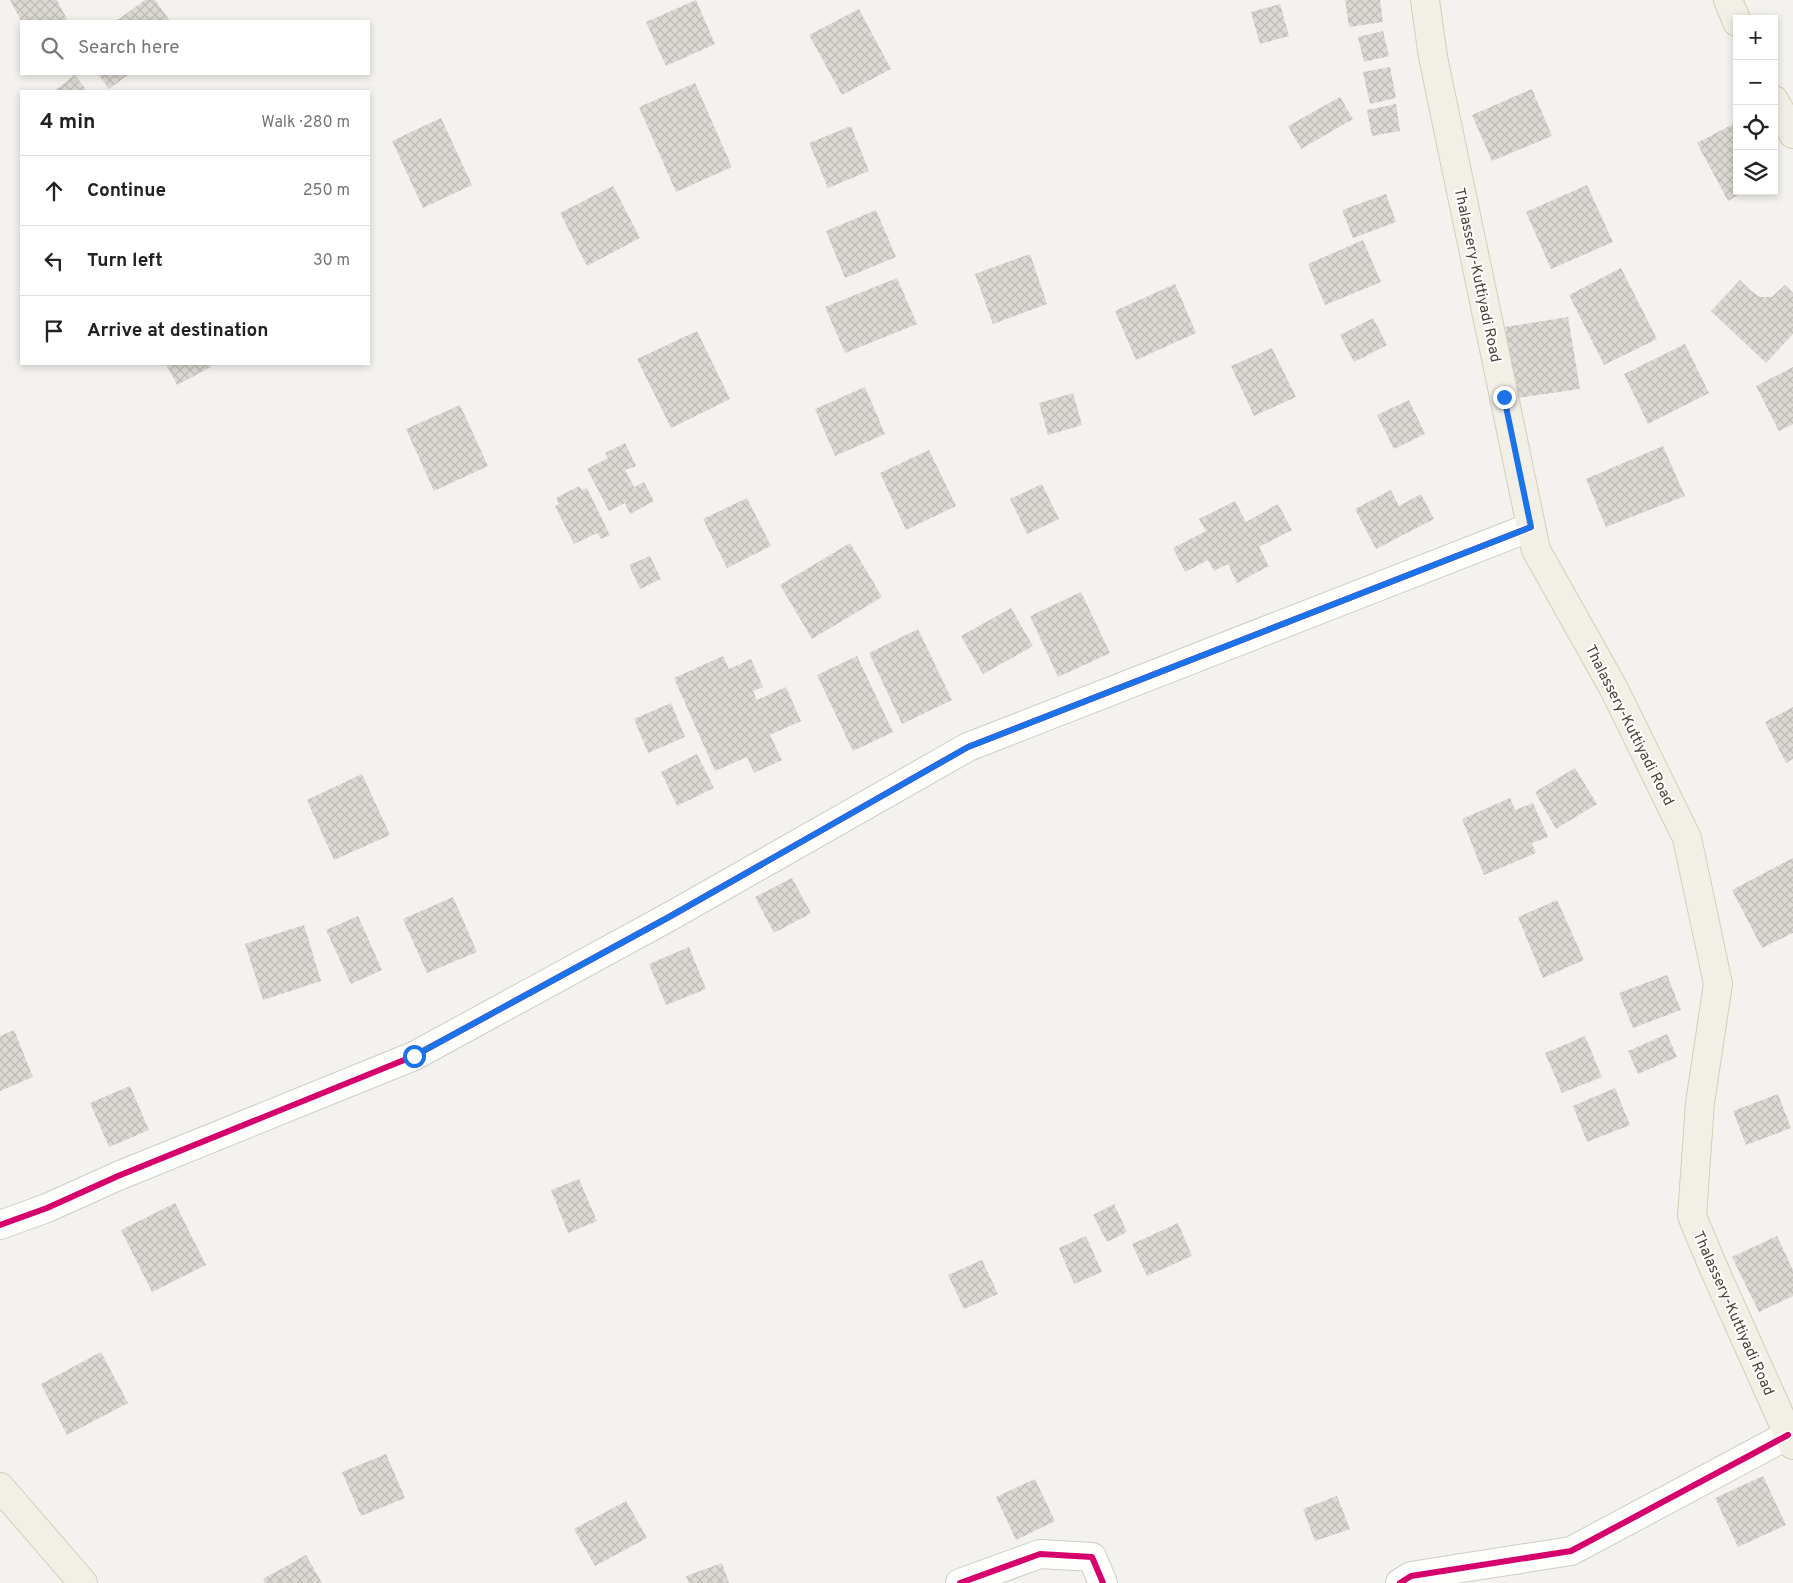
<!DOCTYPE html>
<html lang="en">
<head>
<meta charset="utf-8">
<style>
  :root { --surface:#fff; --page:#f6f6f6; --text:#222; --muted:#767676; --line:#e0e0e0 }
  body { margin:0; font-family:Overpass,sans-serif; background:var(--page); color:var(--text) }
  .controls { position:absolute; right:15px; top:15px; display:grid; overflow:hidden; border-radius:0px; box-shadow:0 2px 8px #0003 }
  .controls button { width:45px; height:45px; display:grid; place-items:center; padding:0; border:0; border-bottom:1px solid var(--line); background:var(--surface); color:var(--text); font:25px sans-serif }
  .stop { position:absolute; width:15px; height:15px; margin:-11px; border:4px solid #1a73e8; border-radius:50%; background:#fff }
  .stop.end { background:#1a73e8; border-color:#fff; box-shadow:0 1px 5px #0008 }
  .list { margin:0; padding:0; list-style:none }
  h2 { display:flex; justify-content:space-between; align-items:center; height:65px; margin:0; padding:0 20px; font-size:21px }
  h2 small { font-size:16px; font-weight:400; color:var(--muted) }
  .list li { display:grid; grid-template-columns:32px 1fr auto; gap:15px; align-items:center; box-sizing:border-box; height:70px; padding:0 20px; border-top:1px solid var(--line) }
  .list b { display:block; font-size:19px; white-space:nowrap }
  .list em { font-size:16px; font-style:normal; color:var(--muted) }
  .icon { flex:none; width:28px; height:28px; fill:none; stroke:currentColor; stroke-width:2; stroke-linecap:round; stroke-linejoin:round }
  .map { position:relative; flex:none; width:1793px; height:1583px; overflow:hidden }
  .search { position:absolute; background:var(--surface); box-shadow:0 2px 8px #0003; left:20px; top:20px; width:350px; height:55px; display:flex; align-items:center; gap:12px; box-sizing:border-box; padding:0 18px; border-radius:0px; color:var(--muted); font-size:19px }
  .panel { position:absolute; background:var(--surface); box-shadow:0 2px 8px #0003; left:20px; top:90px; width:350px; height:275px; border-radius:0px }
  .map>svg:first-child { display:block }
  .building { fill:url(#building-cross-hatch) }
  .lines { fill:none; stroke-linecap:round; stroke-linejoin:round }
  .minor-casing { stroke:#d0cdc8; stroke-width:30 }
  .major-casing { stroke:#d6ceba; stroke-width:30 }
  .minor { stroke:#fdfdfc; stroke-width:28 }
  .major { stroke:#f2efe6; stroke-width:28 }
  .cycleway-casing { stroke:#fff; stroke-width:9 }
  .cycleway { stroke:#d6006c; stroke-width:6 }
  .route { stroke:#1a73e8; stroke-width:6 }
  .labels { text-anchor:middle; stroke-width:4; stroke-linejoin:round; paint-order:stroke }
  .street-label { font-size:15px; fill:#4c4438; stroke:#fff }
</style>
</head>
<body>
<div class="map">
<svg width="1793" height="1583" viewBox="0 0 1793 1583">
  <defs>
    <pattern id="building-cross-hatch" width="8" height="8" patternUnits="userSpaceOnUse" patternTransform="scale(1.25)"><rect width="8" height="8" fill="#dcd9d4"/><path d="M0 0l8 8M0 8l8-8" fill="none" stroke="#bebbb7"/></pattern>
  </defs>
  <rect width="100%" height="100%" fill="#f3f2ee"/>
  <path class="building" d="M10,0H57L68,21H21Z
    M145,0H155L170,21H116Z
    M696,0L715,44L666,66L646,22Z
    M1345,0H1380L1383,22L1349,27Z
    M1280,4L1289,36L1260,44L1251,12Z
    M859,9L891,69L842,95L809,35Z
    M1383,31L1389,56L1364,62L1358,37Z
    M1390,67L1396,98L1370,104L1363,72Z
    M98,74H129L109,89Z
    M75,75L87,91H54Z
    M695,83L732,167L676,192L639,107Z
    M1532,89L1552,136L1492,161L1472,115Z
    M1340,97L1353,119L1301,149L1288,126Z
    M1396,104L1400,131L1372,136L1367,110Z
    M441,118L472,185L423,208L392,141Z
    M1737,122V191H1745L1728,201L1697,143Z
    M851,126L869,171L828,188L809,143Z
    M1587,185L1613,242L1551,269L1526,212Z
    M613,186L640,238L587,266L560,213Z
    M1386,194L1396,222L1353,238L1342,210Z
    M876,210L896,257L845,278L826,231Z
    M1363,240L1381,282L1325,305L1308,264Z
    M1030,254L1047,304L993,324L975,274Z
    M1621,268L1657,339L1604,365L1569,295Z
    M897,278L917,324L845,353L825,307Z
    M1740,280L1751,291L1760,297H1772L1785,285L1793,293V334L1766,363L1711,311Z
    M1175,284L1196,333L1136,360L1115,311Z
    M1568,317L1580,389L1517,398L1505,327Z
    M1373,318L1387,345L1354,362L1340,335Z
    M697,331L730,399L671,428L637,359Z
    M1685,344L1709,393L1648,424L1624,374Z
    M1272,348L1296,397L1254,416L1231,366Z
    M166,364H209L211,367L177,385Z
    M1793,367V424L1779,431L1756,386Z
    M865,387L885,434L835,456L815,409Z
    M1073,393L1082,425L1048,435L1039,403Z
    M1409,400L1425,434L1394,449L1377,415Z
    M460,405L488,466L434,491L406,429Z
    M625,443L636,466L625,470L634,487L644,482L654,501L630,514L625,503L609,511L587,469L608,458L605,453Z
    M1663,446L1685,496L1606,527L1586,479Z
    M929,450L956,506L906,530L880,473Z
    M1042,484L1059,519L1027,534L1010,499Z
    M579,486L582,490L587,488L610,535L601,539L597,533L574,544L555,506L559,504L556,498Z
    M1391,490L1399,506L1421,494L1434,519L1376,549L1355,509Z
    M747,498L771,546L727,568L703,519Z
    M1235,501L1246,522L1278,504L1292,530L1259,547L1269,566L1237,583L1228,564L1214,571L1208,560L1185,572L1173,548L1206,531L1199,519Z
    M850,543L882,597L812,639L780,585Z
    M650,556L661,579L640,589L629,565Z
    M1081,592L1110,653L1058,677L1030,616Z
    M1011,608L1033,646L983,674L961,636Z
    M918,629L952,700L902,724L869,653Z
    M723,656L729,669L751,659L763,687L753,691L757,700L786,687L801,721L770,735L782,760L754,773L747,757L715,771L674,678Z
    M857,656L893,732L853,751L817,675Z
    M671,703L685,737L648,753L634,719Z
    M1793,707V759L1786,763L1765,722Z
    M697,754L714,788L677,806L661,772Z
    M1575,768L1597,804L1556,829L1535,792Z
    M362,774L390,835L334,860L307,800Z
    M1510,798L1515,810L1533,803L1548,837L1532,843L1536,853L1484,875L1462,819Z
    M1793,858V933L1762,948L1732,890Z
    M792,878L811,913L774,933L755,897Z
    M453,897L477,952L427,973L403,919Z
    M1557,900L1584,960L1543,978L1518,917Z
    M358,916L382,970L351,984L326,930Z
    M304,925L321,981L263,1000L245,944Z
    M689,947L706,989L666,1005L649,964Z
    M1667,975L1681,1010L1633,1028L1619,993Z
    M14,1030L33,1077L0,1091V1036Z
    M1667,1034L1677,1057L1638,1074L1628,1051Z
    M1585,1036L1602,1077L1562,1093L1545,1053Z
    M130,1086L149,1130L109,1147L90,1103Z
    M1615,1088L1630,1125L1587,1142L1573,1106Z
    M1778,1094L1791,1128L1746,1145L1733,1111Z
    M579,1179L597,1221L568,1233L551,1190Z
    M175,1203L206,1265L152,1292L121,1230Z
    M1114,1204L1127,1232L1107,1242L1093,1215Z
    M1178,1223L1192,1256L1147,1276L1132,1244Z
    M1086,1236L1102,1272L1074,1284L1059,1248Z
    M1777,1236L1793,1270V1296L1759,1312L1732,1257Z
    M982,1260L998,1294L964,1309L948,1275Z
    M101,1352L128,1403L67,1435L41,1384Z
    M386,1454L405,1498L361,1516L342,1472Z
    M1763,1476L1786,1525L1738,1547L1715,1498Z
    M1035,1479L1055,1521L1016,1540L996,1497Z
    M1337,1496L1350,1529L1315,1541L1303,1509Z
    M626,1501L647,1538L595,1566L574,1529Z
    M306,1555L322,1583H265L263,1579Z
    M722,1563L729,1583H689L686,1576Z"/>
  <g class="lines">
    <g class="minor-casing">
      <path id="minor" d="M0,1225L47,1208L118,1176L414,1056L669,917L968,747L1531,527
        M960,1583L1040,1554L1092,1557L1103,1583
        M1400,1583L1411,1576L1571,1551L1788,1435"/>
    </g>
    <g class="major-casing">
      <path id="major" d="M1425,0L1433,57L1536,550L1614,689L1687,838L1718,984L1700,1103L1692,1216L1711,1262L1793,1445
        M1728,0L1737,22
        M1774,100L1793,134
        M0,1487L83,1583"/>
    </g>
    <use href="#minor" class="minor"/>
    <use href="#major" class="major"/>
    <g class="cycleway-casing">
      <path id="cycleway" d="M0,1225L47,1208L118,1176L414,1056L669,917L968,747L1531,527
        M960,1583L1040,1554L1092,1557L1103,1583
        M1400,1583L1411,1576L1571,1551L1788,1435"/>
    </g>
    <use href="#cycleway" class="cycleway"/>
  </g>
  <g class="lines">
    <path class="route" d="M414,1056L669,917L968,747L1531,527L1504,397"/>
  </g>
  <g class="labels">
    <g class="street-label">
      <text transform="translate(1478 275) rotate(78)" y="5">Thalassery-Kuttiyadi Road</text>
      <text transform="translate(1630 725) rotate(63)" y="5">Thalassery-Kuttiyadi Road</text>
      <text transform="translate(1734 1313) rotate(66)" y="5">Thalassery-Kuttiyadi Road</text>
    </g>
  </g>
</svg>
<div class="controls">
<button>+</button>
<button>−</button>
<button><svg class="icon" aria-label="locate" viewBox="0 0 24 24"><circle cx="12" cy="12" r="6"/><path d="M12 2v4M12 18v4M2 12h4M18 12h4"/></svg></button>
<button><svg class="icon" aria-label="layers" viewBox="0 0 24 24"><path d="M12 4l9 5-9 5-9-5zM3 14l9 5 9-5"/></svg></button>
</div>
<div class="stop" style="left:414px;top:1056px"></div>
<div class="stop end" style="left:1504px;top:397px"></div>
<div class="search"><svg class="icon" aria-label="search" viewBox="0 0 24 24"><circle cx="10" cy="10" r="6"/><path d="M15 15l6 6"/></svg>Search here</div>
<section class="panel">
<h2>4 min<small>Walk · 280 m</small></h2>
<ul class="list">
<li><svg class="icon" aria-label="ahead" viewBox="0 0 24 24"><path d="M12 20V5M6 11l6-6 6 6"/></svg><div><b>Continue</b></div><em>250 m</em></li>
<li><svg class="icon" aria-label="left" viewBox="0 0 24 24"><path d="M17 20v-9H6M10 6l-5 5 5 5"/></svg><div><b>Turn left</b></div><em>30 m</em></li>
<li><svg class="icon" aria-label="arrive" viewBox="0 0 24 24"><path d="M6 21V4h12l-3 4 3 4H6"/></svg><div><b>Arrive at destination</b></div></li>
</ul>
</section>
</div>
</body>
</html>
